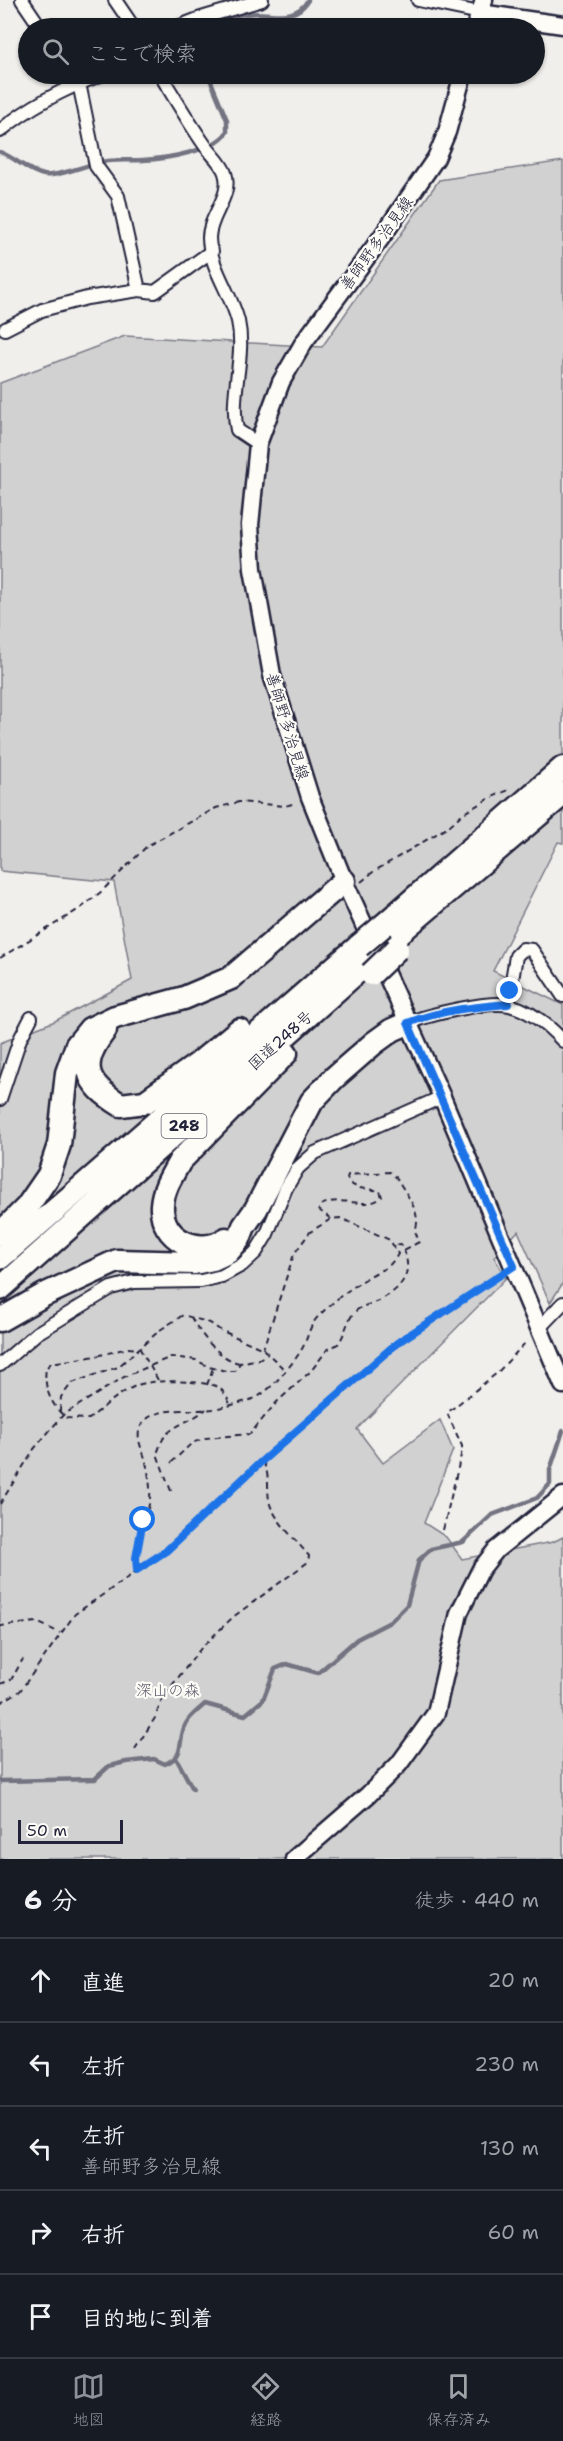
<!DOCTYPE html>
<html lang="ja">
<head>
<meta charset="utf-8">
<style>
  :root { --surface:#171b24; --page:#242831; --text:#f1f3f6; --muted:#9ea1a6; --line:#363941; --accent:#8c9099 }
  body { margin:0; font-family:"Shantell Sans","Klee One",sans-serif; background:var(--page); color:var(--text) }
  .scale { position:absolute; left:18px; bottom:15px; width:105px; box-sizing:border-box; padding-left:6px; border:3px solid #22223b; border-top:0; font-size:16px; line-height:21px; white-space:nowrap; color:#22223b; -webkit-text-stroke:4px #fdfcf7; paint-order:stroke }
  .stop { position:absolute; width:18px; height:18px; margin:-14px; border:4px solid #1a73e8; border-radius:50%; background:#fff }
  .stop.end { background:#1a73e8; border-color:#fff; box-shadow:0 2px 6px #0008 }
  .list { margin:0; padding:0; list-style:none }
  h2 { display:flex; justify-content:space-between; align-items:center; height:78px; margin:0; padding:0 24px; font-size:26px }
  h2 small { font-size:20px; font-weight:400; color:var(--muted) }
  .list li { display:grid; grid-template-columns:39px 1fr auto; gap:18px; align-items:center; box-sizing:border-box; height:84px; padding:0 24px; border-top:2px solid var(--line) }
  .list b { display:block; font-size:22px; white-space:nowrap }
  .list p { margin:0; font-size:20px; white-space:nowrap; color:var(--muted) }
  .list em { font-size:20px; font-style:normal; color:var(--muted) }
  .icon { flex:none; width:33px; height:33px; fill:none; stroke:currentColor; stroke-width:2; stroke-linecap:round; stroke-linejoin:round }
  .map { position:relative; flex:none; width:563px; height:1859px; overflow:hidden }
  .search { position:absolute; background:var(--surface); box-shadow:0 2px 4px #0004; left:18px; right:18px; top:18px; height:66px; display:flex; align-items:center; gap:15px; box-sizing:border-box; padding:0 21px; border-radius:33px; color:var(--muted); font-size:22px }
  .sheet { height:498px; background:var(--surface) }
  nav { display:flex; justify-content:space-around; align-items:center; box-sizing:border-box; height:84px; border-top:2px solid var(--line); background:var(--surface); font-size:16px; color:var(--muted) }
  nav a { display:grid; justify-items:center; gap:3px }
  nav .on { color:var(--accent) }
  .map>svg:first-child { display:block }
  .green { fill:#d2d1d1; stroke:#7a7a86; stroke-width:1.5 }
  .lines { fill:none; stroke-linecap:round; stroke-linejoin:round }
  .stream { stroke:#737381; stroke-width:4.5 }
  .street-casing { stroke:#22223b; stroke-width:16 }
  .secondary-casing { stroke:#22223b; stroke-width:21 }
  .highway-casing { stroke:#22223b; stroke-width:27 }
  .path { stroke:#22223b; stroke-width:2; stroke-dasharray:6 4.5; stroke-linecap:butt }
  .street { stroke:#fdfcf7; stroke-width:12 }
  .secondary { stroke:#fdfcf7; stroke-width:16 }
  .highway { stroke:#fdfcf7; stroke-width:22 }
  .highway-bridge-casing { stroke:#22223b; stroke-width:27; stroke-linecap:butt }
  .highway-bridge { stroke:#fdfcf7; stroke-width:22 }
  .route { stroke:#1a73e8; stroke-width:8 }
  .labels { text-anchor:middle; stroke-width:4.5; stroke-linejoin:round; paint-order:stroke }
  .shield { fill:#fdfcf7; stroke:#646373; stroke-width:1.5 }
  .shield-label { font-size:15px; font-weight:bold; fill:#22223b }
  .street-label { font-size:16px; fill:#22223b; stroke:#fdfcf7 }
  .park-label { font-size:16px; fill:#575768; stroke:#fdfcf7 }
</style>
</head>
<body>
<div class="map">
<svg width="563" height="1859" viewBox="0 0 563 1859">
  <rect width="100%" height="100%" fill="#f0efec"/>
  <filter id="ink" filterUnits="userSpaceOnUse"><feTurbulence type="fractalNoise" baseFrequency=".0167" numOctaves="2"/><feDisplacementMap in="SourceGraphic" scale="12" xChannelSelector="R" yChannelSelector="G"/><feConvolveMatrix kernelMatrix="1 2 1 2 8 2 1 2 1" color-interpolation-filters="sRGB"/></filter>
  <g filter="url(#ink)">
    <path class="green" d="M563,161V843L558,842L493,971L563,1005V1283L550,1303L518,1231L494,1257L506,1278L357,1429L383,1463L440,1420L453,1450L424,1523L446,1537L462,1559L553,1542L563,1537V1859H0V1043L55,1021L132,980L114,882L0,871V383L125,336L322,347L439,180Z"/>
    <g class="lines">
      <path class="stream" d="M225,28L229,19C235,17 241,14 247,14C269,10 294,24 308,0
        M0,152C16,158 28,172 44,175C57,177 86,165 101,162C115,159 129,161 143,160C165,159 215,151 227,132V120L210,79V74
        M176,1758L193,1789
        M0,1781L95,1779L109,1766L126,1762L154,1759L165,1764C184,1755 178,1749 183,1731C186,1719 196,1712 205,1704L245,1715L263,1700L275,1669L287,1664L318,1673L357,1639L390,1622L407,1605L419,1560L431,1549L463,1542L492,1515L537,1498L550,1484V1470L563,1431"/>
      <g class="street-casing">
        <path id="street" d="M22,0L41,28
          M115,0L134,28
          M418,0L480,13
          M175,28L198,19L262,0
          M72,74L79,83L96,166L118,196L139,290L155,292L212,251
          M160,74C174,97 188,121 204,144C210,153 222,163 225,173C233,196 209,215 209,238C210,268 231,293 238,321C246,357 229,395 237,430L258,444
          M0,131C31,105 65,88 103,74
          M5,329L42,310L87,298L139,290
          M508,1004L516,956L523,949L532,950L563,996
          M408,1023C427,1015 490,1000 509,1005C530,1010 549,1026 563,1041
          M0,1099L20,1039L31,1018
          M539,1328L563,1303
          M0,1365L37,1333L111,1288L134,1282L201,1281L222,1276L242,1265L256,1252L267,1234L286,1188L298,1168L315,1153L442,1097"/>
      </g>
      <g class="secondary-casing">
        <path id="secondary" d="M480,13L563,25
          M475,28L484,0
          M463,74L447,132L436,158L381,238L304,342L281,382L258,444L250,525L253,569L272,675L310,797L344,881L442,1097L563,1385
          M294,1859L368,1795L399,1764L436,1713L459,1613L481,1569L496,1550L563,1496"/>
      </g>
      <g class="highway-casing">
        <path id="highway" d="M384,925L563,768
          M391,940L563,794
          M105,1030C78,1065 85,1083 121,1105L145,1102L198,1064L239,1030
          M0,1234L27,1207L49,1175L59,1145L67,1073L77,1045L90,1029L115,1017L184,998L231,978L344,881
          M226,1239C199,1258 160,1239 162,1205C163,1189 172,1175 180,1161L286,1053
          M0,1258L359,946
          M0,1289L367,963
          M0,1320L44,1295L117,1261L194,1263L213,1259L228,1252L239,1239L244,1226L256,1209L312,1101L335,1077L374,1043L392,1030L408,1023"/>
      </g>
      <path class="path" d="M361,882L373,872L448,827L462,814L490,798L511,789
        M0,958L81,908L102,891L147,846L216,808L239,802L285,806L296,803
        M331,1219L319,1210V1206C343,1193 365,1212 382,1197L380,1191C368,1188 353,1191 347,1178L348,1175L390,1172L396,1177C405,1193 423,1213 415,1231L419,1242L404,1250
        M191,1317C200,1334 220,1360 240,1363
        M158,1380L140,1349L128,1348L96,1356L51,1363L46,1368C43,1386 51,1407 67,1418L89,1419C104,1407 120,1392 138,1385C151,1379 203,1381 216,1386C223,1389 227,1397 230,1404
        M207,1385L213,1368
        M60,1411L61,1397L72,1383L118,1367L160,1330L183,1315L210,1323L220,1330L263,1349L285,1370
        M171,1463L192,1443L206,1438L250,1434L277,1402L311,1371L327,1350L338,1344C345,1335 346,1323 353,1314C359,1306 369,1305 378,1301C404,1288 415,1271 401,1244L393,1245
        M171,1491L157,1454C159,1449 161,1441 165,1436C175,1424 194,1420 206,1409
        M0,1504L34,1449L63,1415L124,1377L171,1357L196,1360L209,1367L226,1371H235L240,1363L259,1359L268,1354
        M443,1530L462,1451V1446L447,1413L497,1373L527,1341
        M137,1571C135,1545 146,1523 150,1499C151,1486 148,1470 145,1458C141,1447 134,1434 143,1423C156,1405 193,1412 213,1409C224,1407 241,1403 253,1399C268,1394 295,1362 303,1347C308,1337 309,1328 316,1319C331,1302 351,1288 370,1276C385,1267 388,1270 398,1254L390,1240L340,1218L331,1219L310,1232L294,1254L263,1349
        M0,1628L1,1626L37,1622L60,1633
        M0,1684L11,1680L23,1659
        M0,1703L20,1691L75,1614L166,1551L262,1461L397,1343L457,1305L499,1274
        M135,1749L155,1718L163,1697L202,1647L233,1617L308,1562L309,1556C296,1540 280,1526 271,1507C265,1492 272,1475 262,1461"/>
      <use href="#street" class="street"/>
      <use href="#secondary" class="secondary"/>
      <use href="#highway" class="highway"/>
      <g class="highway-bridge-casing">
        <path id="highway-bridge" d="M359,946L384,925
          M371,974L397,949"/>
      </g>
      <use href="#highway-bridge" class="highway-bridge"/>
    </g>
  </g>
  <g class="lines" filter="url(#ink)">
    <path class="route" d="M143,1520L136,1558L137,1570L166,1551L262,1461L397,1343L514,1266L408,1023C440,1010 474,1007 508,1004L510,991"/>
  </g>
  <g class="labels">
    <rect class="shield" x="161.5" y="1114" width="45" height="24" rx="4.5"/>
    <g class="shield-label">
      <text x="184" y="1131">248</text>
    </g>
    <g class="street-label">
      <text transform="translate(376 243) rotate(-54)" y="6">善師野多治見線</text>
      <text transform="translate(288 726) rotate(73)" y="6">善師野多治見線</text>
      <text transform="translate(280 1040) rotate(-42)" y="6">国道248号</text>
    </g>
    <g class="park-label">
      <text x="168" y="1696">深山の森</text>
    </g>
  </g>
</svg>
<div class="scale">50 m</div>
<div class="stop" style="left:143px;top:1520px"></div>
<div class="stop end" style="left:510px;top:991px"></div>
<div class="search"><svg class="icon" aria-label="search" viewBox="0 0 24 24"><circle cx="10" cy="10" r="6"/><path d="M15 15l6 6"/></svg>ここで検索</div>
</div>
<section class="sheet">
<h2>6 分<small>徒歩 · 440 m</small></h2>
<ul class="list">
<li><svg class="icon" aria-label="ahead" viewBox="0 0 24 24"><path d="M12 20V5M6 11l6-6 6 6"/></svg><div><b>直進</b></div><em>20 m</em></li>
<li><svg class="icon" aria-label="left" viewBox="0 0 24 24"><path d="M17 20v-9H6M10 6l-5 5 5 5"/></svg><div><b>左折</b></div><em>230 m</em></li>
<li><svg class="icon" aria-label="left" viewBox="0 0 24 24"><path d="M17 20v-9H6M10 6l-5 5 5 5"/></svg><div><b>左折</b><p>善師野多治見線</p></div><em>130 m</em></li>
<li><svg class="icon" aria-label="right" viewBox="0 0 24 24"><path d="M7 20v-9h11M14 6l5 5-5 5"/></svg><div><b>右折</b></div><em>60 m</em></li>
<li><svg class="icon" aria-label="arrive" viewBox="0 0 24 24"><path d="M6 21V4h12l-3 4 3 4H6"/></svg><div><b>目的地に到着</b></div></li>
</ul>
</section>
<nav>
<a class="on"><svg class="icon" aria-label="map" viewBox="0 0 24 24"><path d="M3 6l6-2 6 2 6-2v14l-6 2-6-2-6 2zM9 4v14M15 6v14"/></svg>地図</a>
<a><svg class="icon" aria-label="directions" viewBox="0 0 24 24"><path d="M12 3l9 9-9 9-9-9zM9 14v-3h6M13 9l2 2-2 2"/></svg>経路</a>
<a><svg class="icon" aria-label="saved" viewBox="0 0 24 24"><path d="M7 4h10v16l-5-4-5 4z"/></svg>保存済み</a>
</nav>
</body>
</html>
